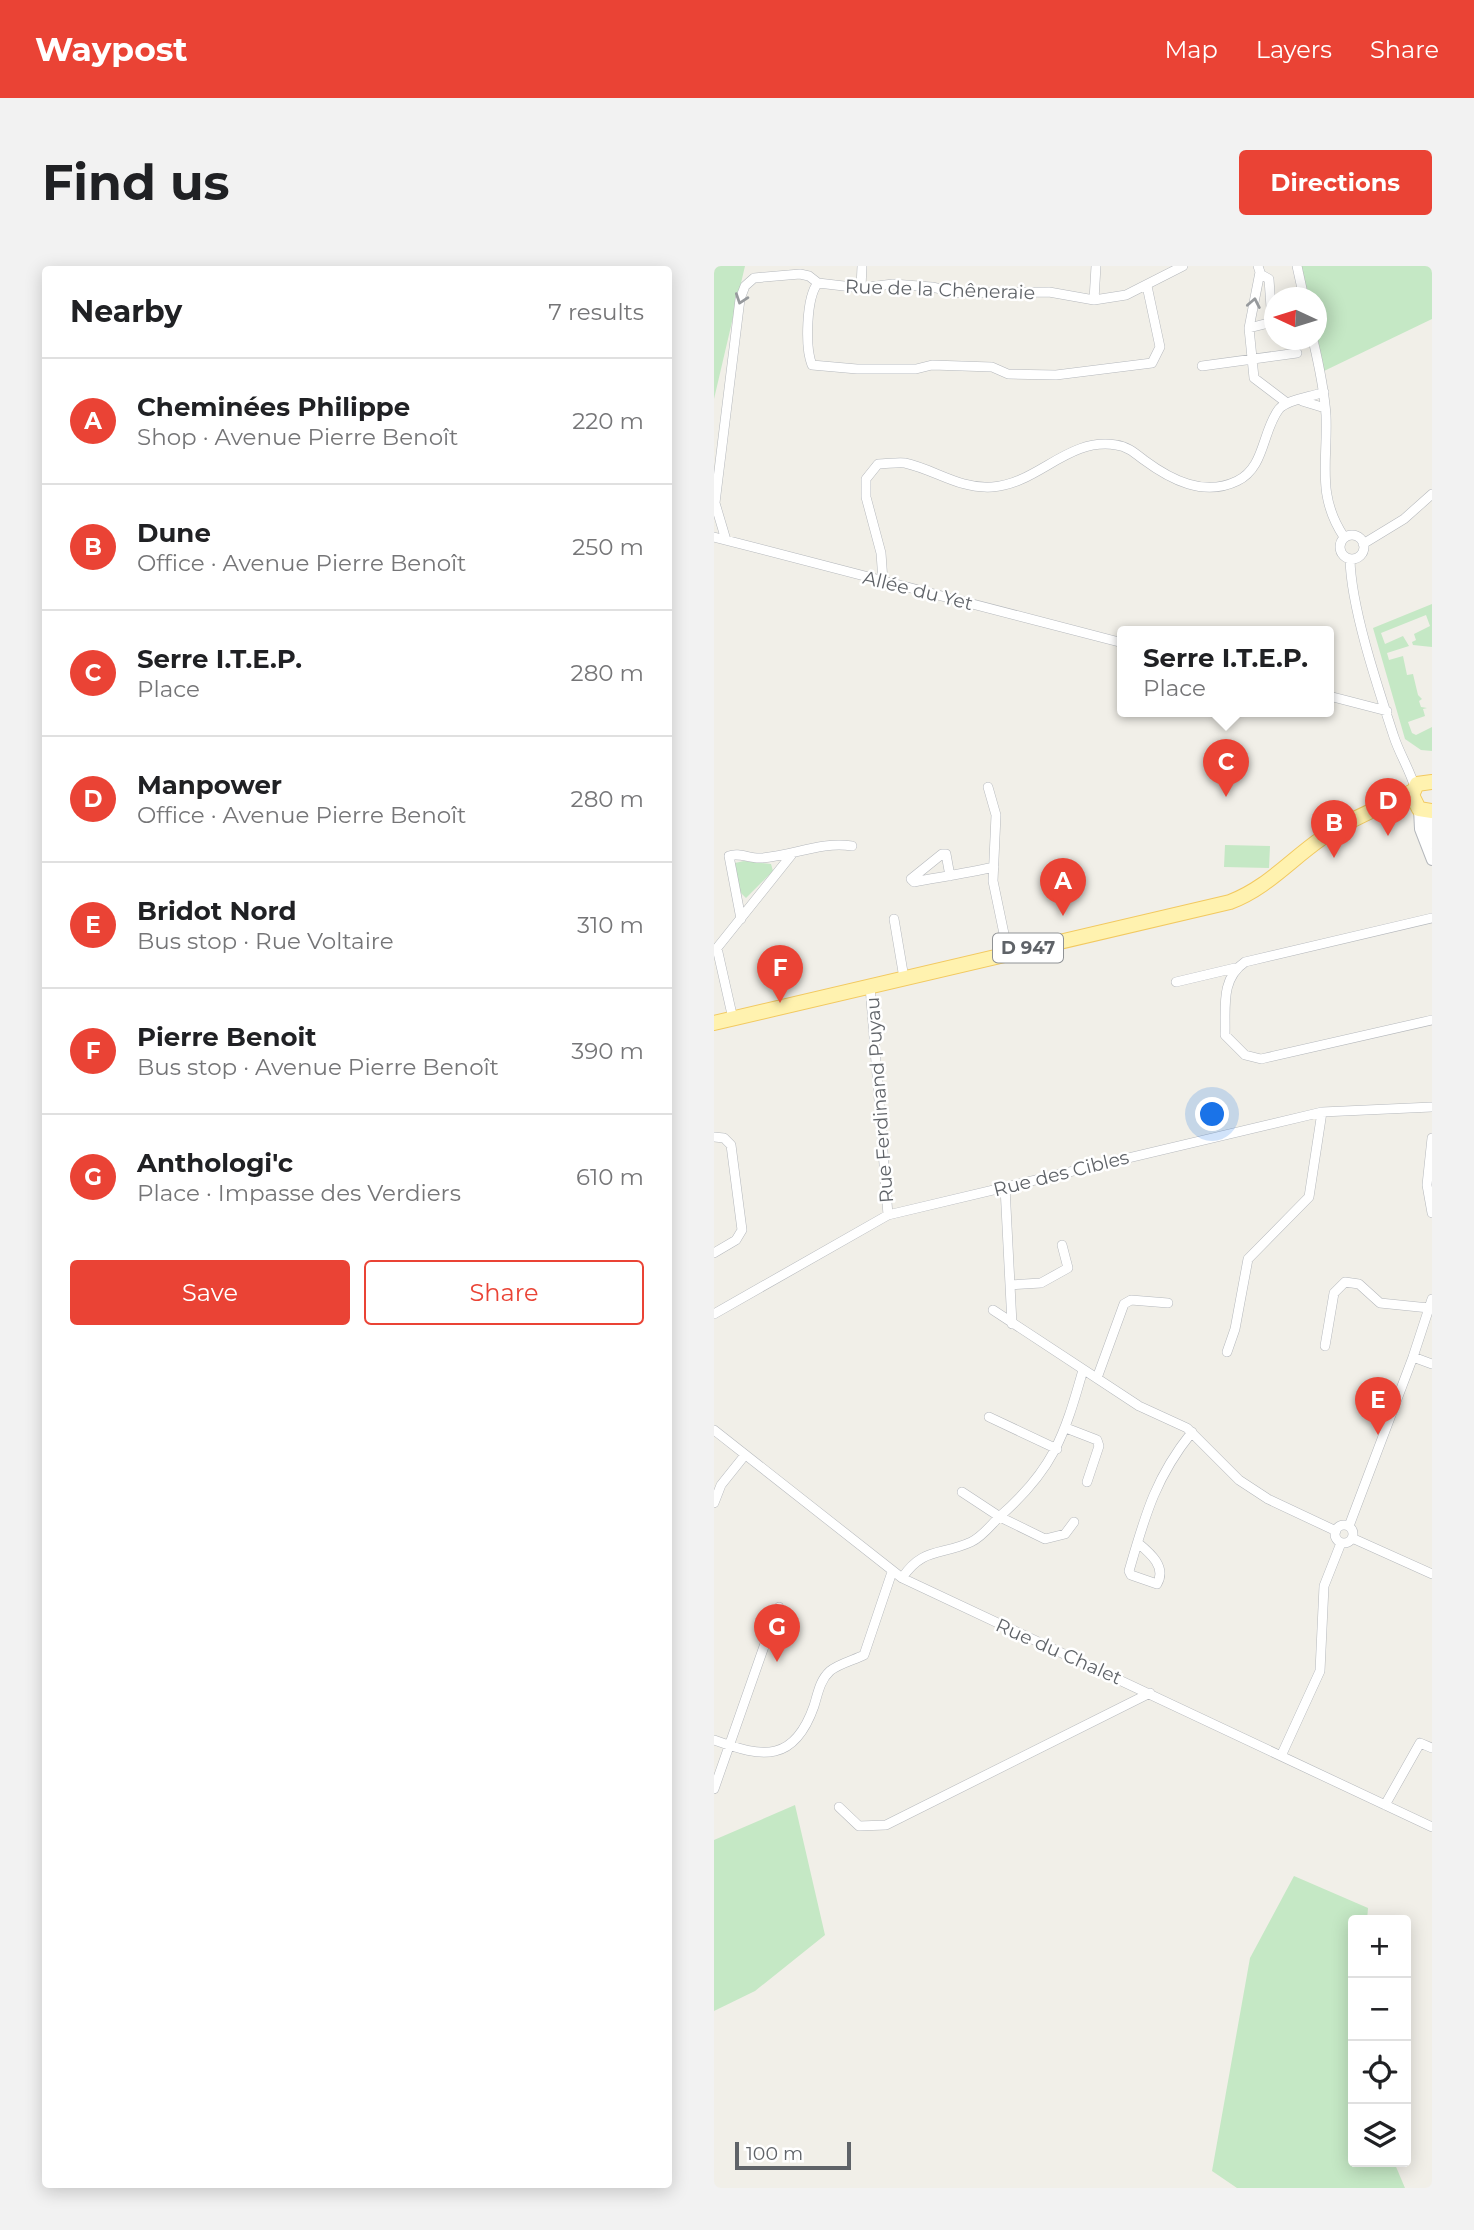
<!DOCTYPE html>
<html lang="en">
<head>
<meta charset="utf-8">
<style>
  :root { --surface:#fff; --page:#f2f2f2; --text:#202124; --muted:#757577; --line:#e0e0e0; --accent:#ea4335 }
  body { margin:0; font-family:Montserrat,sans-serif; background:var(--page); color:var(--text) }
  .controls { position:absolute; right:21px; bottom:21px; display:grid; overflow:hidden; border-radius:7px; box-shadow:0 4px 18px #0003 }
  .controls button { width:63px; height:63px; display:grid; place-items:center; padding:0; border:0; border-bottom:2px solid var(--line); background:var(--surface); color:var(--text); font:35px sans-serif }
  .compass { position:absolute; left:550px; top:21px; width:63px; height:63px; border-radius:50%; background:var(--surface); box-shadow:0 4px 18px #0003; rotate:274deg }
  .scale { position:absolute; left:21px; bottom:18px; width:116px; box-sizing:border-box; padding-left:7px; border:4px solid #5f6368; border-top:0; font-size:19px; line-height:24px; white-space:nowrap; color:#5f6368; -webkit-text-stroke:5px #fff; paint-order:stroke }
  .you { position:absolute; left:499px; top:849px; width:24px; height:24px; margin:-18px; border:5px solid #fff; border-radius:50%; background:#1a73e8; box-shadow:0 0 0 10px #1a73e833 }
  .badge { display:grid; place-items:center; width:46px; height:46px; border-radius:50%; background:var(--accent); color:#fff; font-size:23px; font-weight:700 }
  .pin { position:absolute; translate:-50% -58px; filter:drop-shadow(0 2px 4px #0008) }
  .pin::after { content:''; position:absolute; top:37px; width:24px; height:21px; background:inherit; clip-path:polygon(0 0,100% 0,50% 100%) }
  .popup { position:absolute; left:403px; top:360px; width:217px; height:91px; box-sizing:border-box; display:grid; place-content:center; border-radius:7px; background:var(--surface); filter:drop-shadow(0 2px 5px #0005); font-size:23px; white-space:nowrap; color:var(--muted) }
  .popup b { font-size:26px; color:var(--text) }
  .popup::after { content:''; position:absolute; left:50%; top:100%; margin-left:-14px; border:14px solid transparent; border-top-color:var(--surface) }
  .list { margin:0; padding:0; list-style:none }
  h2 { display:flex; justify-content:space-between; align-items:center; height:91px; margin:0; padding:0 28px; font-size:30px }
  h2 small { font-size:23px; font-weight:400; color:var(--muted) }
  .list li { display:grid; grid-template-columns:46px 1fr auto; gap:21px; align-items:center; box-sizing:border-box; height:126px; padding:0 28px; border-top:2px solid var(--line) }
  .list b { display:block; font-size:26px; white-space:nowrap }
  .list p { margin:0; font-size:23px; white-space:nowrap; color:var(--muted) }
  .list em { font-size:23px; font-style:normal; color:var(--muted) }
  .actions { display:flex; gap:14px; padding:21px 28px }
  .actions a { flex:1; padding:16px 0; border:2px solid var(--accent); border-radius:7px; text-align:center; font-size:24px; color:var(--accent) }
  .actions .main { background:var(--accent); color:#fff }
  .icon { flex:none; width:38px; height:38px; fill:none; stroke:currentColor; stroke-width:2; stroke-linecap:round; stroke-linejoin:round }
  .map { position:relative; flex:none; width:718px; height:1922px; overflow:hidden; border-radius:7px }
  header { display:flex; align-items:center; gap:42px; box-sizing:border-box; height:98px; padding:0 35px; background:var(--accent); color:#fff }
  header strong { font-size:33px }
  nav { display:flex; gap:38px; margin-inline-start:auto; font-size:24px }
  .intro { display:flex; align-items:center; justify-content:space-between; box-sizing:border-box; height:168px; padding:0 42px }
  h1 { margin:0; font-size:49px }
  .button { padding:18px 32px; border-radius:7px; background:var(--accent); color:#fff; font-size:24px; font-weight:700 }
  main { display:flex; gap:42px; padding:0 42px }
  aside { flex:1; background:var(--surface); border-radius:7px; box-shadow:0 4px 18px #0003 }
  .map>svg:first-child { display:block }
  .green { fill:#c5e8c5 }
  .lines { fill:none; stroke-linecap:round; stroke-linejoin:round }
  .minor-casing { stroke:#b5b8bc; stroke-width:10 }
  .tertiary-casing { stroke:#b5b8bc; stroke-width:12 }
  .primary-casing { stroke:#f2c960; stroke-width:16 }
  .minor { stroke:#fff; stroke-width:9 }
  .tertiary { stroke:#fff; stroke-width:10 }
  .primary { stroke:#fff2af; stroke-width:14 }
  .oneway { stroke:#979a9d }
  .labels { text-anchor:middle; stroke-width:5; stroke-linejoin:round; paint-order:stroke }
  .shield { fill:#fff; stroke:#8f9295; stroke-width:2 }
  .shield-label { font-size:18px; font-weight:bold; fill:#5f6368 }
  .street-label { font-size:19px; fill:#5f6368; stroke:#fff }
</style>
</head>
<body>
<header>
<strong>Waypost</strong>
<nav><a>Map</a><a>Layers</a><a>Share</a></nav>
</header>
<div class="intro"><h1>Find us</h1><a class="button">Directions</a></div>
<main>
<aside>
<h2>Nearby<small>7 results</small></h2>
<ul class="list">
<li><span class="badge">A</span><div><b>Cheminées Philippe</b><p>Shop · Avenue Pierre Benoît</p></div><em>220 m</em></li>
<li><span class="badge">B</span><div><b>Dune</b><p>Office · Avenue Pierre Benoît</p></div><em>250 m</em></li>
<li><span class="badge">C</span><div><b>Serre I.T.E.P.</b><p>Place</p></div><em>280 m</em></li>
<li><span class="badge">D</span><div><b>Manpower</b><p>Office · Avenue Pierre Benoît</p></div><em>280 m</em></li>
<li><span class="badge">E</span><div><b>Bridot Nord</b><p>Bus stop · Rue Voltaire</p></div><em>310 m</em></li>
<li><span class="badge">F</span><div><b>Pierre Benoit</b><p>Bus stop · Avenue Pierre Benoît</p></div><em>390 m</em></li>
<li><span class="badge">G</span><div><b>Anthologi'c</b><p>Place · Impasse des Verdiers</p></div><em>610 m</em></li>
</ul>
<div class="actions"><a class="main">Save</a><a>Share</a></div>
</aside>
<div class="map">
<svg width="718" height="1922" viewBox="0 0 718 1922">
  <rect width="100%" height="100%" fill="#f1efe8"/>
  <path class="green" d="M0,0H31L0,133Z
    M587,0H718V53L610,105L603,70V32L594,31Z
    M718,338V381L699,379L698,376L702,374L700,368L716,360L712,349L667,367L671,378L689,370L695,380L673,387L675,394L689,390L693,409L699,408L704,429L708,433L705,435L707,441L713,442L709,443L711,450L694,456L698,467L702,469L718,461V485L707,484L691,473L659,362Z
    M511,579L556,580L555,602L510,601Z
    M30,595L57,598L59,605L32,632L26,626L21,597Z
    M81,1539L111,1669L41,1725L0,1745V1574Z
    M580,1610L654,1642L653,1654H639V1896H680L691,1922H523L498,1905L536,1692Z"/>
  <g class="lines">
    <g class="minor-casing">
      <path id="minor" d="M544,0L546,6L535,62L540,112L573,137
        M583,0L590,32
        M104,17C92,31 91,82 98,99L143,103H202L218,99L278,101L294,108L342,109L438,97L446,81L433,20
        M147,22L148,0
        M380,34L382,0
        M535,62L558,56L555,13L546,8
        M599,74C605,99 610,123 612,149C614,196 602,229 630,271
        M488,100L583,87
        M588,135L611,142
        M626 281a12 12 0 1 1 24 0a12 12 0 1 1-24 0Z
        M0,271L409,377
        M12,274L1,237L26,33L31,20L40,12L86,8L95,10L104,17L147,22L179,18L218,21L245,27L335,26L380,34L412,29L469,0
        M649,278L690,253L718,228
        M636,293C637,342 664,422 680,471C686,489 696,504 701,522
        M169,315L167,287L152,231V213L164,198C173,198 183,196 191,197C222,204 245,223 278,221C324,218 354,171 402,179C413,180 421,187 430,194C457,214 490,231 523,215C551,202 548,165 565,143C574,133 598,131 610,126
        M615,430L673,445
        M274,521L282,549L279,615L294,687
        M236,610L232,588H228L197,613L200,616C227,611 253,607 280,601
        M718,652L531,696C506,713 512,742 511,769L531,789L547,793L718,754
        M27,653L15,590C25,586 36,593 47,592C79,590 107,575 138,580
        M180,653L190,712
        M462,716L521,702
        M156,720L174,949
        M19,753L3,682L79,587
        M0,871L10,872L17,879L28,964L22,974L0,987
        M718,872L713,919L718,947
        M291,921L298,1058
        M296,1019L327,1017L354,1002L348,979
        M279,1044L425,1140L473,1162L525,1214L554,1233L622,1265
        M0,1048L174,949L608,846L718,841
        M611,1080L620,1027L631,1016L645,1018L666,1037L715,1042
        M513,1086L521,1063L534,993L595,931L608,846
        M699,1091L718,1098
        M383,1112L410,1038L417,1034L454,1037
        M275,1151L343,1183
        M352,1162L383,1174L385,1180L373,1216
        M0,1164L188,1312L718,1561
        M248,1226L286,1251L331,1273L351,1268L360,1256
        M0,1237L7,1219L31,1189
        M621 1268a9 9 0 1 1 18 0a9 9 0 1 1-18 0Z
        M635,1260L699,1091L718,1033
        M638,1272L718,1308
        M424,1277C436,1287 453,1301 443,1318L417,1309L415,1305C431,1250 441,1212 478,1166
        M188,1312C209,1281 226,1290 257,1276C268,1271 277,1259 285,1251C339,1204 350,1171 369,1104
        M0,1474C49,1492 80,1497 100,1440C104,1427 106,1414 116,1405C124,1398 140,1394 150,1389L178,1306
        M567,1490L606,1405L610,1320L627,1277
        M0,1523L54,1369C63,1362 70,1352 65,1341
        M671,1539L706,1477L718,1482
        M125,1541L145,1560L172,1559L436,1427"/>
    </g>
    <g class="tertiary-casing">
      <path id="tertiary" d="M705,543L706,563L718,594
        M714,579L715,546"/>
    </g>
    <g class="primary-casing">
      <path id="primary" d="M718,516L703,518L698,529L705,543L718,545
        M0,757L516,636C553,622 576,594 608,572C636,552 669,541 699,525"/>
    </g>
    <use href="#minor" class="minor"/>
    <use href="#tertiary" class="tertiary"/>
    <use href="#primary" class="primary"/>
  </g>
  <defs><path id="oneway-chevron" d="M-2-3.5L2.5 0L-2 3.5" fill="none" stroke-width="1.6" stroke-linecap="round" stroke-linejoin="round" transform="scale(1.75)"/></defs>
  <g class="oneway">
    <use href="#oneway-chevron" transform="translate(27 33) rotate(109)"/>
    <use href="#oneway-chevron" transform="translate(540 37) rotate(-79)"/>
  </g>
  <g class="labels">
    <rect class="shield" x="279" y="667.5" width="70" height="29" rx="5"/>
    <g class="shield-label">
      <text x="314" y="688">D 947</text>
    </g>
    <g class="street-label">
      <text transform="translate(226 23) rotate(2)" y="7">Rue de la Chêneraie</text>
      <text transform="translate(204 324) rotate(14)" y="7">Allée du Yet</text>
      <text transform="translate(165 834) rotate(-94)" y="7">Rue Ferdinand Puyau</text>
      <text transform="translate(347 907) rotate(-14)" y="7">Rue des Cibles</text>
      <text transform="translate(345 1385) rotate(24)" y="7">Rue du Chalet</text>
    </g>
  </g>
</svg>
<div class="controls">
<button>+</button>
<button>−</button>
<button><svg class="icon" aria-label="locate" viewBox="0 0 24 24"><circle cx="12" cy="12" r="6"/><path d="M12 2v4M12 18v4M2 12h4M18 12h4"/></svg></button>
<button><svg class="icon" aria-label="layers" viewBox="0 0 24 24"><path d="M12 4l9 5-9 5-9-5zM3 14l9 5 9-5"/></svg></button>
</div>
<svg class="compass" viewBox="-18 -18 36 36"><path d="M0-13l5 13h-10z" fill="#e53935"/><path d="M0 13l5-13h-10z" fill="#757577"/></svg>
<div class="scale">100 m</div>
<div class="you"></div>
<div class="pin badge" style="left:349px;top:650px">A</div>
<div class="pin badge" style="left:620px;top:592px">B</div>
<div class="pin badge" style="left:512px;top:531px">C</div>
<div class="popup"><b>Serre I.T.E.P.</b>Place</div>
<div class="pin badge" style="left:674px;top:570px">D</div>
<div class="pin badge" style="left:664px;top:1169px">E</div>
<div class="pin badge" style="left:66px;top:737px">F</div>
<div class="pin badge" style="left:63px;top:1396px">G</div>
</div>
</main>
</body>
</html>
